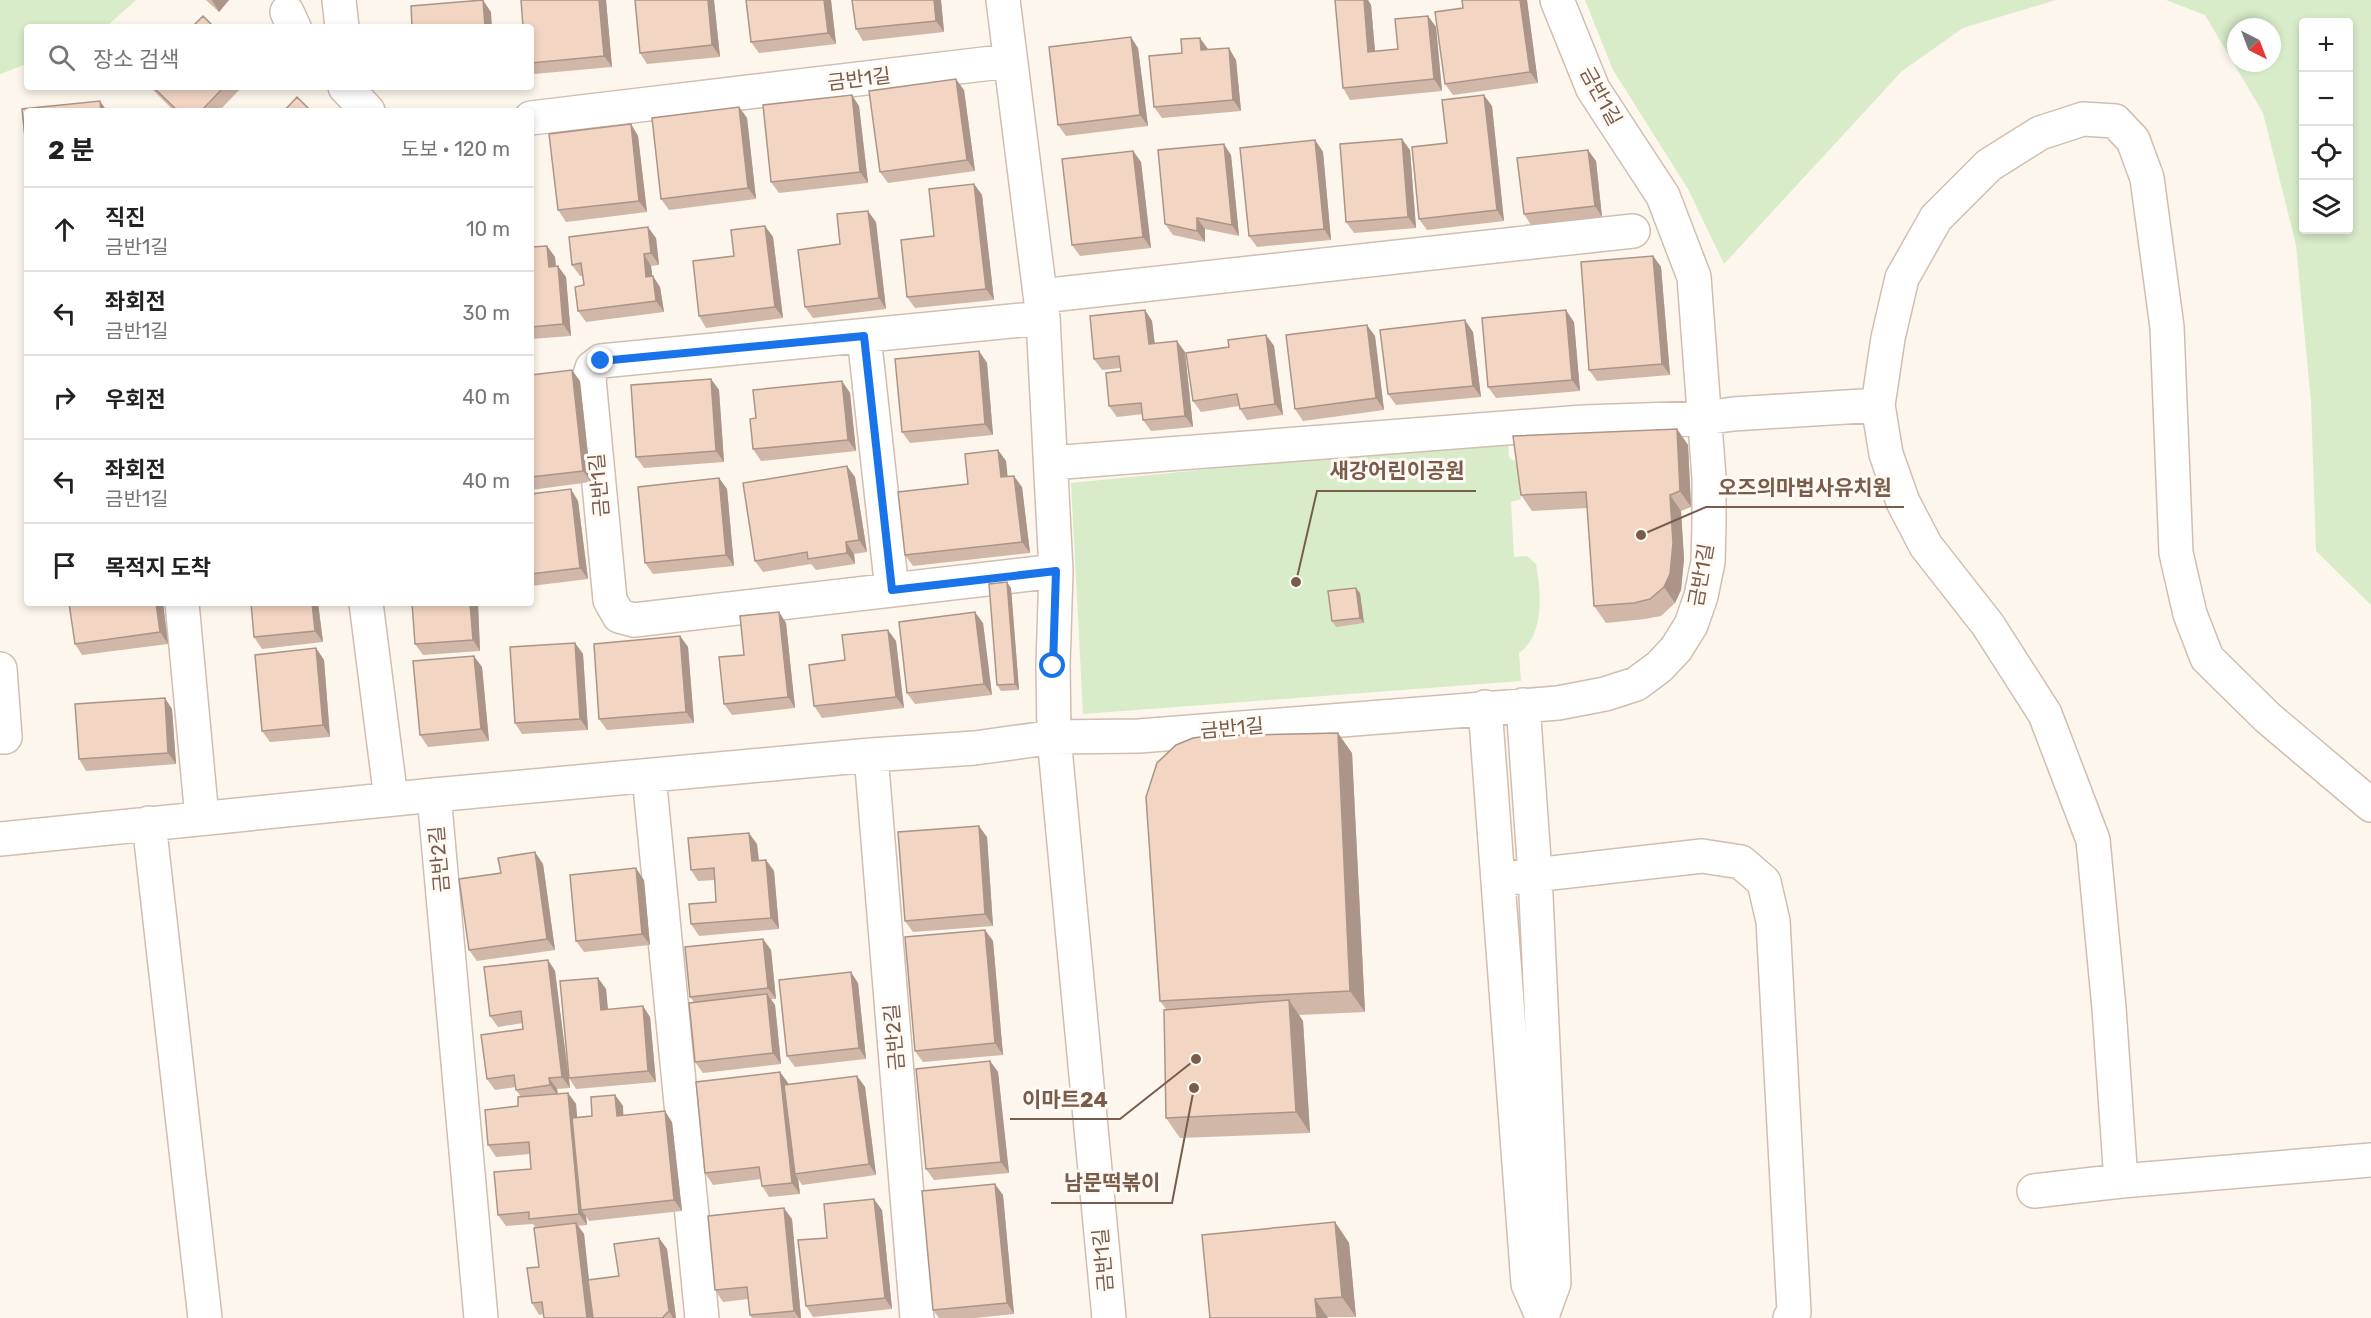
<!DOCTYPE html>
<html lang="ko">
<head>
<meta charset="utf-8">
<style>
  :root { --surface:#fff; --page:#f6f6f6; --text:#222; --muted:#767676; --line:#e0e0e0 }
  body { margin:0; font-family:Rubik,"Noto Sans KR",sans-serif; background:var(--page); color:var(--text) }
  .controls { position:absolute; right:18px; top:18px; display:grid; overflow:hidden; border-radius:6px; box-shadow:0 3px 9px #0003 }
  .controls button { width:54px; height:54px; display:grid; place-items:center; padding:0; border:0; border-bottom:2px solid var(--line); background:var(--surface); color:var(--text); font:30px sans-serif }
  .compass { position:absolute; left:2227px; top:18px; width:54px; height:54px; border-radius:50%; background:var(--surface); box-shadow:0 3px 9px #0003; rotate:138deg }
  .stop { position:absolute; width:18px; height:18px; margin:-14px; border:4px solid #1a73e8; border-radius:50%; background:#fff }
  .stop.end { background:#1a73e8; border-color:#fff; box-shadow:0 2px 6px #0008 }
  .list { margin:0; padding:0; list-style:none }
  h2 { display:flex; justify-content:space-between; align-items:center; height:78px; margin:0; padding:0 24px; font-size:26px }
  h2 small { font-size:20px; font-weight:400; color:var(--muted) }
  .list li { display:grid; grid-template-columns:39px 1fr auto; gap:18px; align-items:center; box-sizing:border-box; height:84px; padding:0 24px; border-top:2px solid var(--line) }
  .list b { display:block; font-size:22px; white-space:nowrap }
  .list p { margin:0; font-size:20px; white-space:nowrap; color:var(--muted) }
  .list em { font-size:20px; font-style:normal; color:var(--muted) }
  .icon { flex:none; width:33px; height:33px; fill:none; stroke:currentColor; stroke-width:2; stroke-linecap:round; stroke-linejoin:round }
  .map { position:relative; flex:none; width:2371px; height:1318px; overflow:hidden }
  .search { position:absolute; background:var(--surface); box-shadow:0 3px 9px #0003; left:24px; top:24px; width:510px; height:66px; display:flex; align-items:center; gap:15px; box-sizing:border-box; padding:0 21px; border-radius:6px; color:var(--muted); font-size:22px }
  .panel { position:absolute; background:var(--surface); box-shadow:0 3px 9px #0003; left:24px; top:108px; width:510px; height:498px; border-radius:6px }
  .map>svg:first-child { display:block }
  .green { fill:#d8ecc9; fill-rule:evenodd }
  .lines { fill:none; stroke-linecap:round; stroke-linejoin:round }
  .minor-casing { stroke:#d1beb0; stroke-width:36 }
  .minor { stroke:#fff; stroke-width:33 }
  .wall { fill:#d1b7a8 }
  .shaded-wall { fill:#aa9588 }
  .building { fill:#f3d5c3; stroke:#aa9588; stroke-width:1.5 }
  .route { stroke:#1a73e8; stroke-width:8 }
  .labels { text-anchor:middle; stroke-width:6; stroke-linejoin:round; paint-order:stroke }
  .street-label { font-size:20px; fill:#7a5c4d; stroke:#fffaf3 }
  .leader { fill:none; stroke:#7a5c4d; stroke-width:2 }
  .callout-dot { fill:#7a5c4d; stroke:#fffaf3; stroke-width:2 }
  .callout-label { font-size:21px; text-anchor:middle; font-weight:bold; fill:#7a5c4d; stroke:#fffaf3; stroke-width:6; stroke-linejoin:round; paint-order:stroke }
</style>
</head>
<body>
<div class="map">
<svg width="2371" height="1318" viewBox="0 0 2371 1318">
  <rect width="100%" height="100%" fill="#fdf6ec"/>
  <path class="green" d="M0,0H136L106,27H27V64L0,74Z
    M1585,0H2056L1963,28L1902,71L1724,264L1688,189L1613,70Z
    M2166,0H2371V605L2316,551L2311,402L2296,245L2263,113L2205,15ZM2304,22H2348V230H2304ZM2236,27H2272V63H2236Z
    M1508,439L1509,458L1516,462L1521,477V499L1511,502L1514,557L1527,556L1536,564C1541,590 1545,636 1519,653L1521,681L1083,714L1071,483Z"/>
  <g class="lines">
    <g class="minor-casing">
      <path id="minor" d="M339,0L342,27
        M1003,0L1043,318L1056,571L1053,665L1054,737L1109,1318
        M287,12L294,27
        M345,87L368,111
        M531,118L1009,61
        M1041,296L1633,231
        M1043,318L601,361L592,368L589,379L610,600L619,616L634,620L1056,571
        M864,336L892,590
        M1051,463L1583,422L1705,418L1733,414L1878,405
        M182,603L202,818
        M366,603L391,799
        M0,669L5,737H0
        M1523,705L1535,874L1554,1283L1542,1316
        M1485,707L1528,1284L1543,1318
        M871,755L917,1318
        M649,776L702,1318
        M434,795L481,1318
        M149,823L205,1318
        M0,839L434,795L871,755L975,748L1054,737L1139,736L1558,703L1605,694L1636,684L1659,667L1676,649L1691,625L1701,596L1708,562L1709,525V478L1694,277L1663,196L1593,89L1557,0
        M1499,879L1702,856L1741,862L1764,882L1773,921L1794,1312L1790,1318
        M2121,1181L2109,1008L2093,840L2045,714L1988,625L1926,546L1903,502L1886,454L1878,405L1888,338L1902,278L1936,218L1989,165L2040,133L2083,119L2115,121L2133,140L2147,178L2167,327L2176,553L2190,614L2207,658L2268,718L2371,805
        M2034,1191L2121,1181L2371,1160"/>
    </g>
    <use href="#minor" class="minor"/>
  </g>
  <path class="wall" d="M206,0H229L219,12Z
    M606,0L612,67L534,74L531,70V27Z
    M635,0H714L720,57L647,64L640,53Z
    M746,0H831L836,44L759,53L751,42Z
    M941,0L944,32L863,41L856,29Z
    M1335,0H1368L1371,5L1375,51L1398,49L1428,16L1436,27L1442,91L1350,100L1343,88Z
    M1462,0H1527L1538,83L1453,95L1445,84L1463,8Z
    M1138,48L1148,126L1066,136L1058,125Z
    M1208,49V50L1236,60L1241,111L1162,118L1154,107L1182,53Z
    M150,87H242L219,111H174Z
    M964,90L975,171L888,183L880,172Z
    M859,106L868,183L779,193L771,182Z
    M1492,106L1504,221L1427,230L1419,219Z
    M739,107L747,118L756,199L669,210L661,199Z
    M631,124L638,136L647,212L566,222L558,210Z
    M1315,140L1323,152L1331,240L1257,247L1249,236Z
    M1410,150L1416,228L1354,233L1346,222Z
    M1133,151L1141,162L1151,248L1080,256L1072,245Z
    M1231,155L1239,236L1205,229V242L1173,235L1165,224Z
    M1596,161L1602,217L1531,225L1524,214Z
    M974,184L982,195L994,300L915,308L907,297L934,236Z
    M876,222L886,309L813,318L805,307L840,244Z
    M765,226L773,237L783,318L706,328L699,316L734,256Z
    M656,238L659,265L651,266L652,276L660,287L664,312L586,322L578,311L584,285L582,276H580L572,265Z
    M547,246L555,257L556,266L566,277L571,336L531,339V247Z
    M1653,256L1661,267L1670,375L1597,381L1589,370Z
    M1145,310L1152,321L1155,344L1185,352L1193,427L1151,431L1143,420V414L1117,417L1109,406L1121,371V368L1102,370L1094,359Z
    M1574,322L1580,391L1496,398L1488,387Z
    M1473,332L1481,397L1396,405L1388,394Z
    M1266,335L1274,346L1283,415L1247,420L1240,409L1239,406L1201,412L1193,401L1229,347Z
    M1375,336L1384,410L1303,421L1295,409Z
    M979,351L987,363L993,435L910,443L902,432Z
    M711,379L719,390L724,462L644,468L636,457Z
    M580,381L591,482L531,490V437H533Z
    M842,381L850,393L856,451L761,461L753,449Z
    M1677,429L1688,445L1691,507L1681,511L1684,559L1681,590L1675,603L1661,616L1645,619L1606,623L1594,606L1587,508L1532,511L1521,495Z
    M998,450L1006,461L1007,477L1022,487L1030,553L913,566L905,555Z
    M855,477L867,552L854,554L855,564L816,570L811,564L763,572L755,561Z
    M719,478L727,489L734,566L653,574L645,563Z
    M531,494L578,501L588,579L531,586Z
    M1011,588L1019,690L1001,691L997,685Z
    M1360,593L1364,623L1336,627L1332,621Z
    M69,603H163L168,644L82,655L75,644Z
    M251,603H318L323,642L262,649L254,637Z
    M412,603H478L480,651L423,655L415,644Z
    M779,612L786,623L795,708L732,715L724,704L744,655Z
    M983,623L992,695L915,704L907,693Z
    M680,636L688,647L694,723L607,730L599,719Z
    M896,641L904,708L822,718L814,706Z
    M575,643L583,654L588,730L522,734L515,723Z
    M316,648L324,660L330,737L270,742L262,731Z
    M482,667L489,741L428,747L420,735Z
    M172,709L176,764L86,771L79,759Z
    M1352,753L1365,1012L1299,1015L1303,1021L1310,1133L1180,1138L1166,1118V1009L1160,1001Z
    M987,837L993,926L913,932L905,921Z
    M757,844L759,860H766L774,871L779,929L699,936L691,924L716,902L715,880L698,881L691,870Z
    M543,864L555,950L477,961L469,950L501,873Z
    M644,880L650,945L584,952L576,941Z
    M985,930L993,941L1003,1055L923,1062L915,1051Z
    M763,939L771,950L776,999H771L775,1005L781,1064L703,1073L695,1062L694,1002L690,997Z
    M548,960L555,971L568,1074L598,978L606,989L608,1010L650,1017L656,1082L576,1089L569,1078L570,1088L557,1089L558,1094L568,1093L576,1104L577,1118L592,1116L615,1095L623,1106V1115L672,1122L682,1211L589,1221L586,1216L587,1225L578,1226L584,1234L589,1280L619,1276L659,1238L667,1249L676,1318H544V1314L539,1315L532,1303L539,1267L536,1228L533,1224L506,1226L498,1215L531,1169L530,1154L496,1157L488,1145L518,1106L521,1097L516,1090V1087L495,1090L487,1079L523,1029V1023L498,1027L490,1016Z
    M858,983L866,1059L795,1067L787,1056Z
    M990,1061L998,1072L1009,1173L934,1180L926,1169Z
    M780,1072L788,1083V1085L857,1076L865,1087L876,1175L802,1185L798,1179L800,1194L769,1197L762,1186L761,1179L713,1185L705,1173Z
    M1003,1195L1014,1314L975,1318H939L933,1310Z
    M882,1210L892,1309L813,1317L806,1306L827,1238Z
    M792,1219L801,1318H752L750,1315L748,1299L723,1302L715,1290Z
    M1335,1222L1349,1243L1356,1317L1210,1318Z"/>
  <path class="shaded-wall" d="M212,0H229L219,12Z
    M483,0L491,12L492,27H485Z
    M599,0H606L612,67L604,56Z
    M708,0H714L720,57L712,45Z
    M824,0H831L836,44L828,33Z
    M934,0H941L944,32L936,21Z
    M1364,0H1368L1371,5L1376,63L1368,52Z
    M1520,0H1527L1538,83L1530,72Z
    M1428,16L1436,27L1442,91L1434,79Z
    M1131,37L1138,48L1148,126L1140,115Z
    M1200,38L1208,49L1209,62L1201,50Z
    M1229,48L1236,60L1241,111L1233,100Z
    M956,79L964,90L975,171L967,160Z
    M852,95L859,106L868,183L860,172Z
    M1484,95L1492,106L1504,221L1497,210Z
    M100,101L107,111H101Z
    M739,107L747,118L756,199L748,188Z
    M631,124L638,136L647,212L639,201Z
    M1402,139L1410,150L1416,228L1408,217Z
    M1315,140L1323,152L1331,240L1324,229Z
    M1224,144L1231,155L1239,236L1232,225Z
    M1588,150L1596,161L1602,217L1595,206Z
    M1133,151L1141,162L1151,248L1143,237Z
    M974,184L982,195L994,300L986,289Z
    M531,202L534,222L531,219Z
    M868,211L876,222L886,309L879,298Z
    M1197,218L1205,229V242L1197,231Z
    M765,226L773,237L783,318L775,307Z
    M648,227L656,238L659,265L651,253Z
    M547,246L555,257L557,279L549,267Z
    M644,254L651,266L654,288L646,277Z
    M1653,256L1661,267L1670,375L1662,364Z
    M558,266L566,277L571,336L563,324Z
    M653,276L660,287L664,312L656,301Z
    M1145,310L1152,321L1156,356L1149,344Z
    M1566,310L1574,322L1580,391L1572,380Z
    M1465,320L1473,332L1481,397L1473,386Z
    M1367,325L1375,336L1384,410L1376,398Z
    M1266,335L1274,346L1283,415L1275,404Z
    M1177,341L1185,352L1193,427L1185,416Z
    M979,351L987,363L993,435L985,424Z
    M572,370L580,381L591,482L583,471Z
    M711,379L719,390L724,462L716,451Z
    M842,381L850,393L856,451L848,440Z
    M1677,429L1688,445L1691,507L1680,491Z
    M998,450L1006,461L1009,488L1001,477Z
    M847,466L855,477L867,552L859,540Z
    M1014,476L1022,487L1030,553L1022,542Z
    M719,478L727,489L734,566L726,555Z
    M571,489L578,501L588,579L580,568Z
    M1670,495L1681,511L1684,559L1681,590L1675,603L1664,587Z
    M846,542L854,554L855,564L847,553Z
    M1007,582L1011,588L1019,690L1015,684Z
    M1356,588L1360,593L1364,623L1360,618Z
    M156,603H163L168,644L160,632Z
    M312,603H318L323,642L315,631Z
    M470,603H478L480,651L473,640Z
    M779,612L786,623L795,708L788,697Z
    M975,612L983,623L992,695L984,684Z
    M888,630L896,641L904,708L896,697Z
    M680,636L688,647L694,723L686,712Z
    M575,643L583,654L588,730L580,719Z
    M316,648L324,660L330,737L323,725Z
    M474,656L482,667L489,741L481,729Z
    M165,698L172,709L176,764L168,753Z
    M1338,733L1352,753L1365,1012L1350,991Z
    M979,826L987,837L993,926L985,914Z
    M749,833L757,844L760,872L752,861Z
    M535,852L543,864L555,950L547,939Z
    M766,860L774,871L779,929L771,918Z
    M636,868L644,880L650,945L642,934Z
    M985,930L993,941L1003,1055L995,1043Z
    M763,939L771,950L776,999L768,988Z
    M548,960L555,971L570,1088L562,1077Z
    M851,972L858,983L866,1059L859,1048Z
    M598,978L606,989L609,1022L601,1010Z
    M767,994L775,1005L781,1064L773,1053Z
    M1289,1000L1303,1021L1310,1133L1296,1112Z
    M643,1006L650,1017L656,1082L648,1071Z
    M990,1061L998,1072L1009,1173L1001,1162Z
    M780,1072L788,1083L798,1174H795L798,1179L800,1194L792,1183Z
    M857,1076L865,1087L876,1175L869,1164Z
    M549,1078L557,1089L558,1096L550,1085Z
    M568,1093L576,1104L585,1210H581L586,1216L587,1225L579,1214Z
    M615,1095L623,1106L624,1127L617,1116Z
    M665,1111L672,1122L682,1211L674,1200Z
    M995,1184L1003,1195L1014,1314L1007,1303Z
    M874,1199L882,1210L892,1309L885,1298Z
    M784,1208L792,1219L801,1318H799L794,1311Z
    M1335,1222L1349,1243L1356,1317L1342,1297Z
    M576,1223L584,1234L593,1318H587Z
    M659,1238L667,1249L676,1318H673L669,1311Z
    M1315,1299L1328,1318H1317Z"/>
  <path class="building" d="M483,0L485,27H412L411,6Z
    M521,0H599L604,56L531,63V27H523Z
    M635,0H708L712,45L640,53Z
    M746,0H824L828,33L751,42Z
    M852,0H934L936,21L856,29Z
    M1335,0H1364L1368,52L1398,49L1395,19L1428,16L1434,79L1343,88Z
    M1462,0H1520L1530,72L1445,84L1435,12L1463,8Z
    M203,16L214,27H192Z
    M1131,37L1140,115L1058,125L1049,47Z
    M1200,38L1201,50L1229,48L1233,100L1154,107L1149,56L1182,53L1181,39Z
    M956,79L967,160L880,172L869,91Z
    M153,87H224L201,111H178Z
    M852,95L860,172L771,182L763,105Z
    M1484,95L1497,210L1419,219L1412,147L1447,143L1442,100Z
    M297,97L311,111H284Z
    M100,101L101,111H27V157L22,109Z
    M739,107L748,188L661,199L652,118Z
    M631,124L639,201L558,210L549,134Z
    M1402,139L1408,217L1346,222L1340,144Z
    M1315,140L1324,229L1249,236L1240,148Z
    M1224,144L1232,225L1197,218V231L1165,224L1158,150Z
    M1588,150L1595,206L1524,214L1517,158Z
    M1133,151L1143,237L1072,245L1062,159Z
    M974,184L986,289L907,297L901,240L934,236L929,189Z
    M868,211L879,298L805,307L798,250L840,244L837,214Z
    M765,226L775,307L699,316L693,261L734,256L731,230Z
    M648,227L651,253L644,254L646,277L653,276L656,301L578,311L575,287L584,285L581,263L572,265L569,237Z
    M547,246L549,267L558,266L563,324L531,327V247Z
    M1653,256L1662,364L1589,370L1581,262Z
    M1145,310L1149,344L1177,341L1185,416L1143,420L1141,403L1109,406L1106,373L1121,371L1119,356L1094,359L1090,316Z
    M1566,310L1572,380L1488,387L1482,318Z
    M1465,320L1473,386L1388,394L1380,330Z
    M1367,325L1376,398L1295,409L1286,335Z
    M1266,335L1275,404L1240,409L1237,394L1193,401L1186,353L1229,347L1228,340Z
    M979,351L985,424L902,432L895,359Z
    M572,370L583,471L531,477V437H533L531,415V375Z
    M711,379L716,451L636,457L631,385Z
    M842,381L848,440L753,449L750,419L756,418L753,390Z
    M1677,429L1680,491L1670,495L1673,543L1670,574L1664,587L1650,599L1634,603L1594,606L1586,492L1521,495L1513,436Z
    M998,450L1001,477L1014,476L1022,542L905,555L898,492L968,484L965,454Z
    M847,466L859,540L846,542L847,553L808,559L807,552L755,561L743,483Z
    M719,478L726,555L645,563L638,487Z
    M571,489L580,568L531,574V494Z
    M1007,582L1015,684L997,685L989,584Z
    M1356,588L1360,618L1332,621L1328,591Z
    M69,603H156L160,632L75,644Z
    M251,603H312L315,631L254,637Z
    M412,603H470L473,640L415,644Z
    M779,612L788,697L724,704L719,657L744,655L740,616Z
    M975,612L984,684L907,693L899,622Z
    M888,630L896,697L814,706L809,665L845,660L842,635Z
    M680,636L686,712L599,719L594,644Z
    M575,643L580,719L515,723L510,647Z
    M316,648L323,725L262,731L255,655Z
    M474,656L481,729L420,735L413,661Z
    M165,698L168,753L79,759L75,704Z
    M1338,733L1350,991L1160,1001L1146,797L1157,763L1176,745L1193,738L1208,736Z
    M979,826L985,914L905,921L898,832Z
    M749,833L752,861L766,860L771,918L691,924L689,904L716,902L714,868L691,870L688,838Z
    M535,852L547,939L469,950L459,879L501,873L498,858Z
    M636,868L642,934L576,941L570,875Z
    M985,930L995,1043L915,1051L905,937Z
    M763,939L768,988L690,997L685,947Z
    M548,960L562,1077L549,1078L550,1085L516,1090L514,1075L487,1079L481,1035L523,1029L521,1011L490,1016L484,967Z
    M851,972L859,1048L787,1056L779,980Z
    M598,978L601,1010L643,1006L648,1071L569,1078L560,981Z
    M767,994L773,1053L695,1062L689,1003Z
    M1289,1000L1296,1112L1166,1118L1164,1010Z
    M990,1061L1001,1162L926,1169L916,1069Z
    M780,1072L792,1183L762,1186L759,1167L705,1173L696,1082Z
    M857,1076L869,1164L795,1174L784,1085Z
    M568,1093L579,1214L529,1219V1212L498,1215L494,1172L531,1169L529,1142L488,1145L485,1110L518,1106V1097Z
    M615,1095L617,1116L665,1111L674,1200L581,1210L572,1118L592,1116L591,1097Z
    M995,1184L1007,1303L933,1310L922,1191Z
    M874,1199L885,1298L806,1306L798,1240L827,1238L824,1204Z
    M784,1208L794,1311L750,1315L747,1287L715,1290L708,1216Z
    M1335,1222L1342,1297L1315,1299L1317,1318H1210L1202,1235Z
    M576,1223L587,1318H544L542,1302L532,1303L527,1268L539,1267L534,1228Z
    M659,1238L669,1311L662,1318H593L588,1280L619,1276L614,1244Z"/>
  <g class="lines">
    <path class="route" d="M601,361L864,336L892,590L1056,571L1053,666"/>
  </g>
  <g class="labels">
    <g class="street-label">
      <text transform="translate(859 79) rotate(-7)" y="7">금반1길</text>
      <text transform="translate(1601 96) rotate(61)" y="7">금반1길</text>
      <text transform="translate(599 485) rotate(-95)" y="7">금반1길</text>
      <text transform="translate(1701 575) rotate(-80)" y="7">금반1길</text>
      <text transform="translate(1232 728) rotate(-5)" y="7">금반1길</text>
      <text transform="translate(439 859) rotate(-95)" y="7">금반2길</text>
      <text transform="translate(894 1037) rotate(-95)" y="7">금반2길</text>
      <text transform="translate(1103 1260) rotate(-95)" y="7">금반1길</text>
    </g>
  </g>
  <path class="leader" d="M1296 582L1317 491H1476M1641 535L1706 507H1904M1196 1059L1120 1119H1010M1194 1088L1172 1203H1051"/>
  <g class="callout-dot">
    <circle cx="1296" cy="582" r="6"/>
    <circle cx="1641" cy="535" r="6"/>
    <circle cx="1196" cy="1059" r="6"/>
    <circle cx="1194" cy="1088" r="6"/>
  </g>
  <g class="callout-label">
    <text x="1397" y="478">새강어린이공원</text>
    <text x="1805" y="495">오즈의마법사유치원</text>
    <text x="1065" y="1107">이마트24</text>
    <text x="1112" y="1190">남문떡볶이</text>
  </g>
</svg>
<div class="controls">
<button>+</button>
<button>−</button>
<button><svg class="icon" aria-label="locate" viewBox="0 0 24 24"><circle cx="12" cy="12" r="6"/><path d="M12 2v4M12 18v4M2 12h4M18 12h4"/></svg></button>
<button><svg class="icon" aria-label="layers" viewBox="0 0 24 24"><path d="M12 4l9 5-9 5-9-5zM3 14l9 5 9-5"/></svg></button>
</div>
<svg class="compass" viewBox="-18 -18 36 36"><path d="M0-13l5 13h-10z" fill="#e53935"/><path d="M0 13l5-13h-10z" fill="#767676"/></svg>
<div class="stop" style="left:1053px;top:666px"></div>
<div class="stop end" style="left:601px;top:361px"></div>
<div class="search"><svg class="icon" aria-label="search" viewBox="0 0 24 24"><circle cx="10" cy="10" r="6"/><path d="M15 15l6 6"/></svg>장소 검색</div>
<section class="panel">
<h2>2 분<small>도보 · 120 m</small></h2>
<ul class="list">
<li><svg class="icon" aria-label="ahead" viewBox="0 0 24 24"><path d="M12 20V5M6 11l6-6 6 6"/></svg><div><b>직진</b><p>금반1길</p></div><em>10 m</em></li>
<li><svg class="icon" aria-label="left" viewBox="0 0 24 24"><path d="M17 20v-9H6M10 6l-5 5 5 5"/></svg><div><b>좌회전</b><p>금반1길</p></div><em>30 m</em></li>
<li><svg class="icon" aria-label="right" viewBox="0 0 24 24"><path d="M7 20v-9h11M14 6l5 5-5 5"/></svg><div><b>우회전</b></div><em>40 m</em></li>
<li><svg class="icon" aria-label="left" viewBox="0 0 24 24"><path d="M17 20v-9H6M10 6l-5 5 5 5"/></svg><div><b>좌회전</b><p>금반1길</p></div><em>40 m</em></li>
<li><svg class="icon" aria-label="arrive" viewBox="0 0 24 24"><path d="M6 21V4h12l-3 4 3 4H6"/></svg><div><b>목적지 도착</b></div></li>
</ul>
</section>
</div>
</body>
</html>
